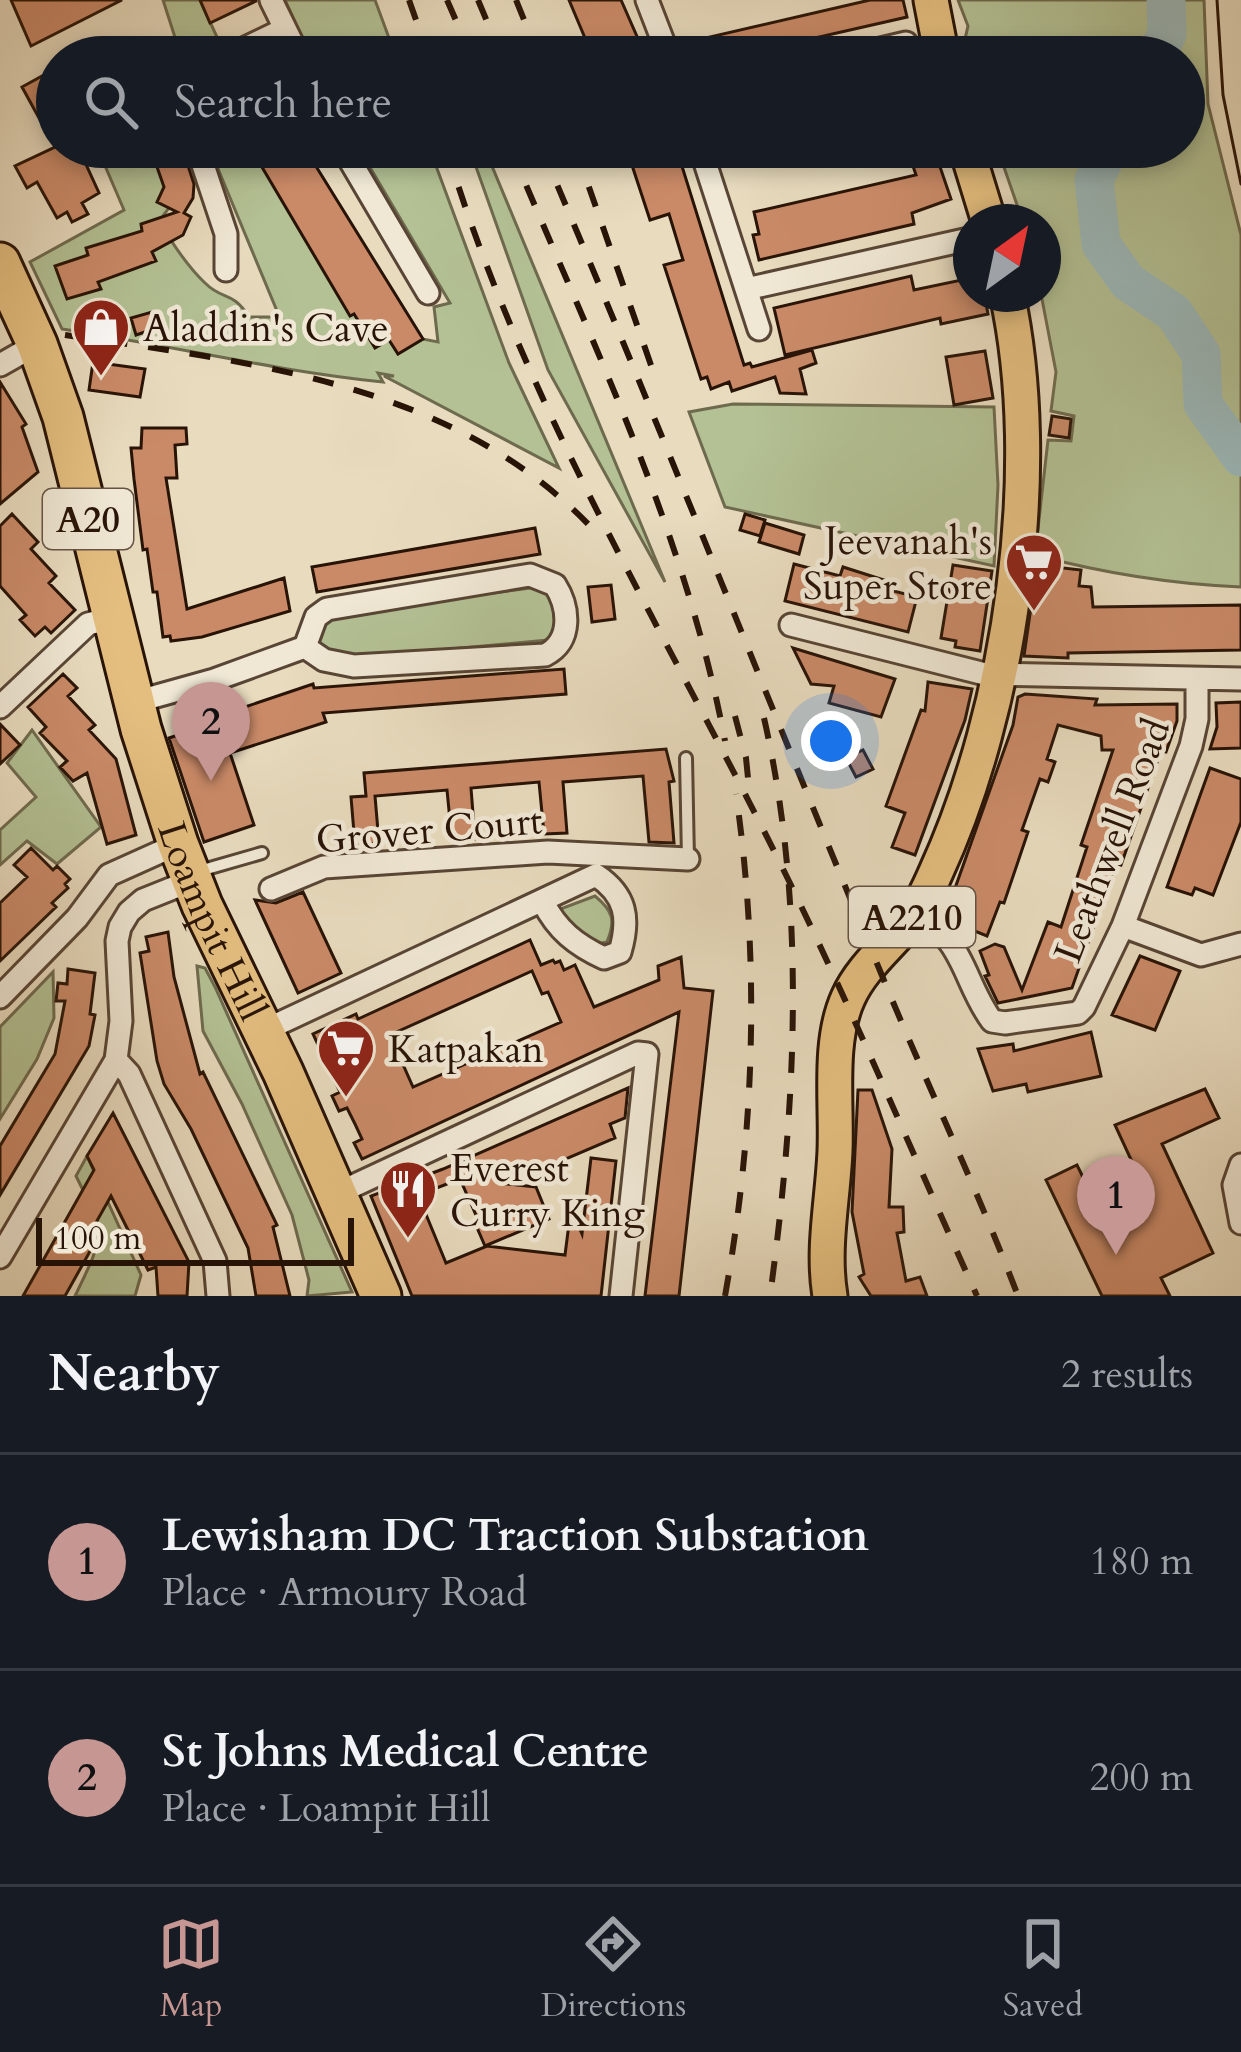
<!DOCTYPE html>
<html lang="en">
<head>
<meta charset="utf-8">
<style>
  :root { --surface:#171b24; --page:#242831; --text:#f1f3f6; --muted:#9ea1a6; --line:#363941; --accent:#c59692 }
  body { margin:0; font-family:Cardo,serif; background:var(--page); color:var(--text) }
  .compass { position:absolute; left:953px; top:204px; width:108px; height:108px; border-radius:50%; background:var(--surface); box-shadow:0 6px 18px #0003; rotate:33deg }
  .scale { position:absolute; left:36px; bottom:30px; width:318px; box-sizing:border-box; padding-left:12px; border:6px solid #281307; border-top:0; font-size:33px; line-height:42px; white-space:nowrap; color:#281307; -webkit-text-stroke:9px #f0e8d5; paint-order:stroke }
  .you { position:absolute; left:831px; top:741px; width:42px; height:42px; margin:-30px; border:9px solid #fff; border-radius:50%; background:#1a73e8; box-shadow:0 0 0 18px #1a73e833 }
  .badge { display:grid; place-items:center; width:78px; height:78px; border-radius:50%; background:var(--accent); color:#111; font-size:39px; font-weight:700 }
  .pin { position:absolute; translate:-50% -99px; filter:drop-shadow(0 3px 6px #0008) }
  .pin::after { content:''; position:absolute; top:63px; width:42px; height:36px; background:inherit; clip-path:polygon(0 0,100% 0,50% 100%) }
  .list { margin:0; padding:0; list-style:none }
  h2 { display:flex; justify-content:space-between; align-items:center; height:156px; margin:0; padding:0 48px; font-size:51px }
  h2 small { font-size:39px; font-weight:400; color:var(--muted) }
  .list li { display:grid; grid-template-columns:78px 1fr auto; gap:36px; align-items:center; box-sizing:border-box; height:216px; padding:0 48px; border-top:3px solid var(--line) }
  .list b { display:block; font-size:45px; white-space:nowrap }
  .list p { margin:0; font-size:39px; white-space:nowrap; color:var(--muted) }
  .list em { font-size:39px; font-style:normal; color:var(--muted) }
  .icon { flex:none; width:66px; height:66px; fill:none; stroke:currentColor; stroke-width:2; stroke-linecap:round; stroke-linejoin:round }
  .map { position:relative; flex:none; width:1241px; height:1296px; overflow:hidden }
  .search { position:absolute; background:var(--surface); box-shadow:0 6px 18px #0003; left:36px; right:36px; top:36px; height:132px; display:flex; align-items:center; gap:30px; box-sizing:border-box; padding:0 42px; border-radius:66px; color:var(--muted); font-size:45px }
  .sheet { height:588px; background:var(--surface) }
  nav { display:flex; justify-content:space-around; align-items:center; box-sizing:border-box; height:168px; border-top:3px solid var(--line); background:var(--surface); font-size:33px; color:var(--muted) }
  nav a { display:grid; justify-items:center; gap:6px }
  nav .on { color:var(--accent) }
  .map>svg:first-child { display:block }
  .green { fill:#b3c194; stroke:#6e6a4e; stroke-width:3 }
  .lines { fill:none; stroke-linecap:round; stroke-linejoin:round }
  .river { stroke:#9bb9bb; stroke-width:39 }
  .building { fill:#ca8a68; stroke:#281307; stroke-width:3; fill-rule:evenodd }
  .lane-casing { stroke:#584535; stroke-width:16 }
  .street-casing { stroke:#584535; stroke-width:27 }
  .primary-casing { stroke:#281307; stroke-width:39 }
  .highway-casing { stroke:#281307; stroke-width:45 }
  .lane { stroke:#f0e8d5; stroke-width:10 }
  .street { stroke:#f0e8d5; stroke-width:21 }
  .primary { stroke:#e4be7f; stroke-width:33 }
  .highway { stroke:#e4be7f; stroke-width:39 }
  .tram { stroke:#281307; stroke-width:3 }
  .rail { stroke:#281307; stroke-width:6; stroke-dasharray:21 21; stroke-linecap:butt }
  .labels { text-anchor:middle; stroke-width:9; stroke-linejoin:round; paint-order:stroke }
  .shield { fill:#f0e8d5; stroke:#645345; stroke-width:3 }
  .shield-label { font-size:36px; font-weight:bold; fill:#281307 }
  .poi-label { font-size:39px; fill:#281307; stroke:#f0e8d5; text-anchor:start }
  .street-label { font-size:39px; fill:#281307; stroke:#f0e8d5 }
</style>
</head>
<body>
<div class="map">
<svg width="1241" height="1296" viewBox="0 0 1241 1296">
  <rect width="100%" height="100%" fill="#e8dbbe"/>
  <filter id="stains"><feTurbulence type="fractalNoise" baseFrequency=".00167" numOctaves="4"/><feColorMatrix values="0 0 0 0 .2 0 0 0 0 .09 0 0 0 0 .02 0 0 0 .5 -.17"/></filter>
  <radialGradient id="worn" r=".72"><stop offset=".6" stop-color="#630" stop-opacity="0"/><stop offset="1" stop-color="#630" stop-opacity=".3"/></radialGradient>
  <path class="green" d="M163,0H200L217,37L181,56Z
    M285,0H375L396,57H311Z
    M958,0H1204L1208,104L1241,235V587C1170,584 1103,573 1035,555L1048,440L1071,441L1074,416L1051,411L1056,372L1041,294L1043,222H1023L997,147H1184V57H968L965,39L968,26Z
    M97,147H158L178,196L159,221C172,243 186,265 205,283C223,301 232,290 249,317H276L277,311L209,147H274L398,354L423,339L438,342L434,307L450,303L358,147H429L509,363L559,468L384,376H394L378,373L383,382C275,371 169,345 62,329L30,262L124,210Z
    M469,147H484L665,582L548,370Z
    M733,404L994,407L998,485L994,566L725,507L689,412Z
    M538,587L550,592L557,602L556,633L548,640L342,659L320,648L317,637L327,618L338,614Z
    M32,730L101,827L57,864L27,841L0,865V830L36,797L7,763Z
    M595,896C613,911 616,920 607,942L592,945L555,911Z
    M197,966L205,968L215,987L352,1292L307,1296L309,1280L292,1215L242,1104L203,1031Z
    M53,972L54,1018L37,1059L0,1119V1027Z
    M87,1156L141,1275L135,1296H75C104,1236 106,1236 76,1176Z"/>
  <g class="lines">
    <path class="river" d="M1155,57L1167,34L1166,0
      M1110,147L1094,180L1101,244L1128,282L1174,313L1201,354L1203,404L1241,457"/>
  </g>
  <path class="building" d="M11,0H122L31,46Z
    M200,0H256V1L210,23Z
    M569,0H621L646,57H593Z
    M870,0H903L907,17L731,57H692L688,42Z
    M42,76L57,103V147H78L99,193L82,203L88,214L72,222L67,212L57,218L37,182L27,188L15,166L55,147L22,87Z
    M150,147H182L194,184L193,198L184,213L191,217L183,235L152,252L156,261L98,282L101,289L67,299L55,266L88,255L86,248L142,231L141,224L177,212L157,202L164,187Z
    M274,147H304L423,339L398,354L389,340L375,348L354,314L350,316L259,162L278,152Z
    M626,147H676L744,365L750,363L752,367L812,350L816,363L800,369L806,394L780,393L775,377L732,391L729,382L711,389L707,377L701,379L664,265L683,260L669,214L650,220Z
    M937,158L951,199L912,213L914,224L759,260L753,235L759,234L754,212L916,175L913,166Z
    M911,276L914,290L971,278V294H984L988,314L941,324L940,318L785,355L774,308Z
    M152,312L157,328L136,335L131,318Z
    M985,351L993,398L954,405L946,357Z
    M93,362L145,369L140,397L89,390Z
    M0,382L26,424L22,427L38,472L0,504Z
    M1052,416L1071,419L1069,438L1049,435Z
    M142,428H186L187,444L175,445L177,478H166L187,609L284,578L290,611L202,637L171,641L170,636L163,637L157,592H153L147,549L143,550L134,479L131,448H141Z
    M12,514L38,542L31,549L56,576L49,583L75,610L51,633L45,627L35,636L20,620L26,615L0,586V526Z
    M745,514L765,520L760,536L740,530Z
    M765,523L804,535L799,554L759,542Z
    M535,528L540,554L317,592L312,567Z
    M794,564L840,576L843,567L884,580L882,588L917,597L908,632L785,601Z
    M953,565L992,571L980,651L955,647L956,641L941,638Z
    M1037,565L1081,570L1079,586L1091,587L1093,607L1241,605V650L1068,653V658L1024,656Z
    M611,585L615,619L592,622L588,587Z
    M793,648L895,679L881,717L829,703L834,686L811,684Z
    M564,669L566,694L323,713L326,722L230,753L254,825L204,842L169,738L241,714L239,709L313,684L314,688Z
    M63,674L77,688L68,696L95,725L89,730L116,759L136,835L107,844L87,773L73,781L60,767L67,761L40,733L46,727L28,707Z
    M928,682L972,689L965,720L915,855L892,847L905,813L886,806L921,710L925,711Z
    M1025,694L1097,699L1095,705L1177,704V721L1166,752L1158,750L1161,751L1121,865L1116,863L1072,988L998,1003L985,976L989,975L980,951L995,944L1004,947L1022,990L1048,922L1061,927L1087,847L1081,845L1113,750H1102L1101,736L1058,725L1047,759L1055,762L1048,782L1040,779L1022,830L1028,832L1004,903L1000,902L987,936L962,926L966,915L948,908L1013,725L1018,697Z
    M1241,702V748L1210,749L1217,727L1216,703Z
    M0,724L20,745L0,764Z
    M666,749L674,781L669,782L674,843L649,842L643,776L563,782L567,833L544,834L539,782L471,788L475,839L452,841L447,790L375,796L379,843L355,845L351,797L366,796L364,773Z
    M863,750L873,769L856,777L846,758Z
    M1210,768L1241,779V822L1213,895L1195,888L1192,895L1167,887Z
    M31,848L53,870L57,866L70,879L65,884L68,888L52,903L56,907L0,961V903L27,877L14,865Z
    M303,892L341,973L298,993L255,900L276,903Z
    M168,932L174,977L200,1074L203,1072L277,1225L273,1227L290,1296H256L248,1248L191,1129L164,1084L157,1061L140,953L149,951L146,937Z
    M530,940L541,965L553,960L555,963L560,961L564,970L575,965L594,1007L659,980L658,966L681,957L684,988L713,991L679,1296H645L679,1012L362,1159L354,1143L362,1139L355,1124L347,1108L339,1111L332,1096L340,1092L313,1034L356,1014L358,1019ZM532,971L542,994L548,992L561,1022L413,1087L390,1035Z
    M1140,956L1180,971L1155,1030L1112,1015Z
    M68,969L95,973L90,1014L95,1015L89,1046L0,1195V1146L55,1054L65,1001H56L58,983L67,984Z
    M1091,1032L1101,1076L1028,1092L1026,1084L993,1091L978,1049L1013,1044L1014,1051Z
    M628,1088L625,1118L610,1124L615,1138L507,1184L536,1187L549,1219L485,1246L475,1223L479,1222L460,1179L418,1195L446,1263L487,1246L565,1255L571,1208L582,1234L591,1158L616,1161L601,1296H412L371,1196L443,1169Z
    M1205,1089L1219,1118L1162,1144L1213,1253L1161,1278L1170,1296H1102L1046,1180L1077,1165L1101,1214L1146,1192L1115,1125Z
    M858,1090H872L892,1149L889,1207H903L904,1232L897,1233L906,1281L920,1277L927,1296H871L859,1277L864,1274L852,1212Z
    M113,1113L189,1262L187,1296H158L156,1267L148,1270L111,1196L85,1242L93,1246L65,1296H23L94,1170L87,1156Z"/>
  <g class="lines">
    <g class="lane-casing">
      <path id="lane" d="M686,758L688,859
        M196,872L262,853"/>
    </g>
    <g class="street-casing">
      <path id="street" d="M271,0L299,57
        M647,0L669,57
        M227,57L285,29
        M847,57L906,43
        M197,147L226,234V270
        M342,147L428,293
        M700,147L759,329
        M746,289L969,239
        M0,365L37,344
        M530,575L555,585C569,607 573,641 545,655L354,666L324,660L305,647L316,617L327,609Z
        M791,625L985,674L1241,679
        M135,702L214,680L305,647
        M0,707L88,624L111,618
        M271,889L324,867L548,852L688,859
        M543,902C557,930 576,945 604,958L620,952C630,918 626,895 596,875
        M914,915C964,935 963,982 992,1021L1005,1023L1078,1013L1084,1007L1123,926L1191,746L1197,719V680
        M1123,926L1201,955L1241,944
        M0,997L77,918L109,875L178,844
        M263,1031L596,875
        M116,1060L129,1074L215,1261L218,1296
        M1241,1165L1234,1185L1241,1223
        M336,1194L638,1053L647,1054L621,1296
        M0,1257L116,1060L121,1021L117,941L120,927L129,912L143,900L193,880"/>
    </g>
    <g class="primary-casing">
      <path id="primary" d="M931,0L942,57
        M966,147L989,222
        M830,1296C822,1248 833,1199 835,1151C837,1103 828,1042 848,998C861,968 890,945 910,920C921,906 929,888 936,872C1011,709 1045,469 1007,294"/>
    </g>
    <g class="highway-casing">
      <g id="highway">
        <path id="s1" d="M0,263L37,344L63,417L141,729L178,844L202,905L283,1072L381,1296"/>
      </g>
    </g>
    <use href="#lane" class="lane"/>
    <use href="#street" class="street"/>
    <use href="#primary" class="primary"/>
    <use href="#highway" class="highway"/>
    <path class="tram" d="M1217,0L1223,95L1241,184"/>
    <path class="rail" d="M409,0L429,57
      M447,0L472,57
      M478,0L502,57
      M516,0L539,57
      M446,147C523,404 667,634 785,873C853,1011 913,1155 977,1296
      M510,147C591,341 686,533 725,741
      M541,147C659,423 768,701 883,978C927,1085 977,1188 1018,1296
      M575,147L652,368
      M65,335C257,363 465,385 602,539
      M735,716L746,758L750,798
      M764,718C807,907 796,1106 770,1296
      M725,1296C755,1131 760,960 736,794"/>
  </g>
  <defs>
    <g id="shop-pin" transform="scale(3)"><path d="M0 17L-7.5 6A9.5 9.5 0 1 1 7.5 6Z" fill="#8f2418" stroke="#f0e8d5"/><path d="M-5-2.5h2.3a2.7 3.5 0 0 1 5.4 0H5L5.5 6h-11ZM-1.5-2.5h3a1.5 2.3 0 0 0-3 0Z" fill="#fff"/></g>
    <g id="supermarket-pin" transform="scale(3)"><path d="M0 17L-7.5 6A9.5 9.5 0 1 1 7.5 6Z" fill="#8f2418" stroke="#f0e8d5"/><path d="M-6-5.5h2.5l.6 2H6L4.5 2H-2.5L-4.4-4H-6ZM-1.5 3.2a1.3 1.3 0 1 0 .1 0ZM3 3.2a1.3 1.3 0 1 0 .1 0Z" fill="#fff"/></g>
    <g id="restaurant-pin" transform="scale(3)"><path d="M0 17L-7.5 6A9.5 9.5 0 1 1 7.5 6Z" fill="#8f2418" stroke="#f0e8d5"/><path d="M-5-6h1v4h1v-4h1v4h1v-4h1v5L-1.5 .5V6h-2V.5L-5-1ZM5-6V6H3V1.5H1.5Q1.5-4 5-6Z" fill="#fff"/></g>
  </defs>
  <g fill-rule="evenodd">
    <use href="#shop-pin" x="101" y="327"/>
    <use href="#supermarket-pin" x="1034" y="562"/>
    <use href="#supermarket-pin" x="346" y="1048"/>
    <use href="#restaurant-pin" x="408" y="1189"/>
  </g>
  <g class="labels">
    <g class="shield">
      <rect x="43" y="489" width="90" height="60" rx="9"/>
      <rect x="849" y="887" width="126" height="60" rx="9"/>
    </g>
    <g class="shield-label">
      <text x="88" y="532">A20</text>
      <text x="912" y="930">A2210</text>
    </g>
    <g class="poi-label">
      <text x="143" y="341">Aladdin's Cave</text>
      <text x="992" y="554" text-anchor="end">Jeevanah's<tspan x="992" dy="45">Super Store</tspan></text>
      <text x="388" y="1062">Katpakan</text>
      <text x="450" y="1181">Everest<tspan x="450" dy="45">Curry King</tspan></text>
    </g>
    <g class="street-label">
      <text transform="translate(429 829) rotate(-5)" y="14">Grover Court</text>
      <text transform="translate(1111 840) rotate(-69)" y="14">Leathwell Road</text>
      <text dy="14" stroke="none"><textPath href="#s1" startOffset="693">Loampit Hill</textPath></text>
    </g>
  </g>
  <rect width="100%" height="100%" filter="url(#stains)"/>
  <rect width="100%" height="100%" fill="url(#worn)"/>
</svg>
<svg class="compass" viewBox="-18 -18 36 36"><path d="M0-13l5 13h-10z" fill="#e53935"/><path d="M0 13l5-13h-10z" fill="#9ea1a6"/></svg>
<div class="scale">100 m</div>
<div class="you"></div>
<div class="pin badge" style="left:1116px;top:1255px">1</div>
<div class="pin badge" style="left:211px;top:781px">2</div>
<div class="search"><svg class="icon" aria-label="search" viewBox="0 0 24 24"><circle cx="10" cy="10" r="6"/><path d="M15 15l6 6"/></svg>Search here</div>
</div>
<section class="sheet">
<h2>Nearby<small>2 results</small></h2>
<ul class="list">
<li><span class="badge">1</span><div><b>Lewisham DC Traction Substation</b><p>Place · Armoury Road</p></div><em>180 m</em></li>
<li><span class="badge">2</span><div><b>St Johns Medical Centre</b><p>Place · Loampit Hill</p></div><em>200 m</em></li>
</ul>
</section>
<nav>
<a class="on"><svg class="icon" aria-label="map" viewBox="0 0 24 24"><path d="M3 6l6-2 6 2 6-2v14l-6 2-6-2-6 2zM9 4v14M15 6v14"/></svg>Map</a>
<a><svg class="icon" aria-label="directions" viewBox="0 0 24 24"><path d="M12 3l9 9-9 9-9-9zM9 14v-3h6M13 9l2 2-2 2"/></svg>Directions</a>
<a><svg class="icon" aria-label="saved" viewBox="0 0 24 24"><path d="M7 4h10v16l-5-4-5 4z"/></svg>Saved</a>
</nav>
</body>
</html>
